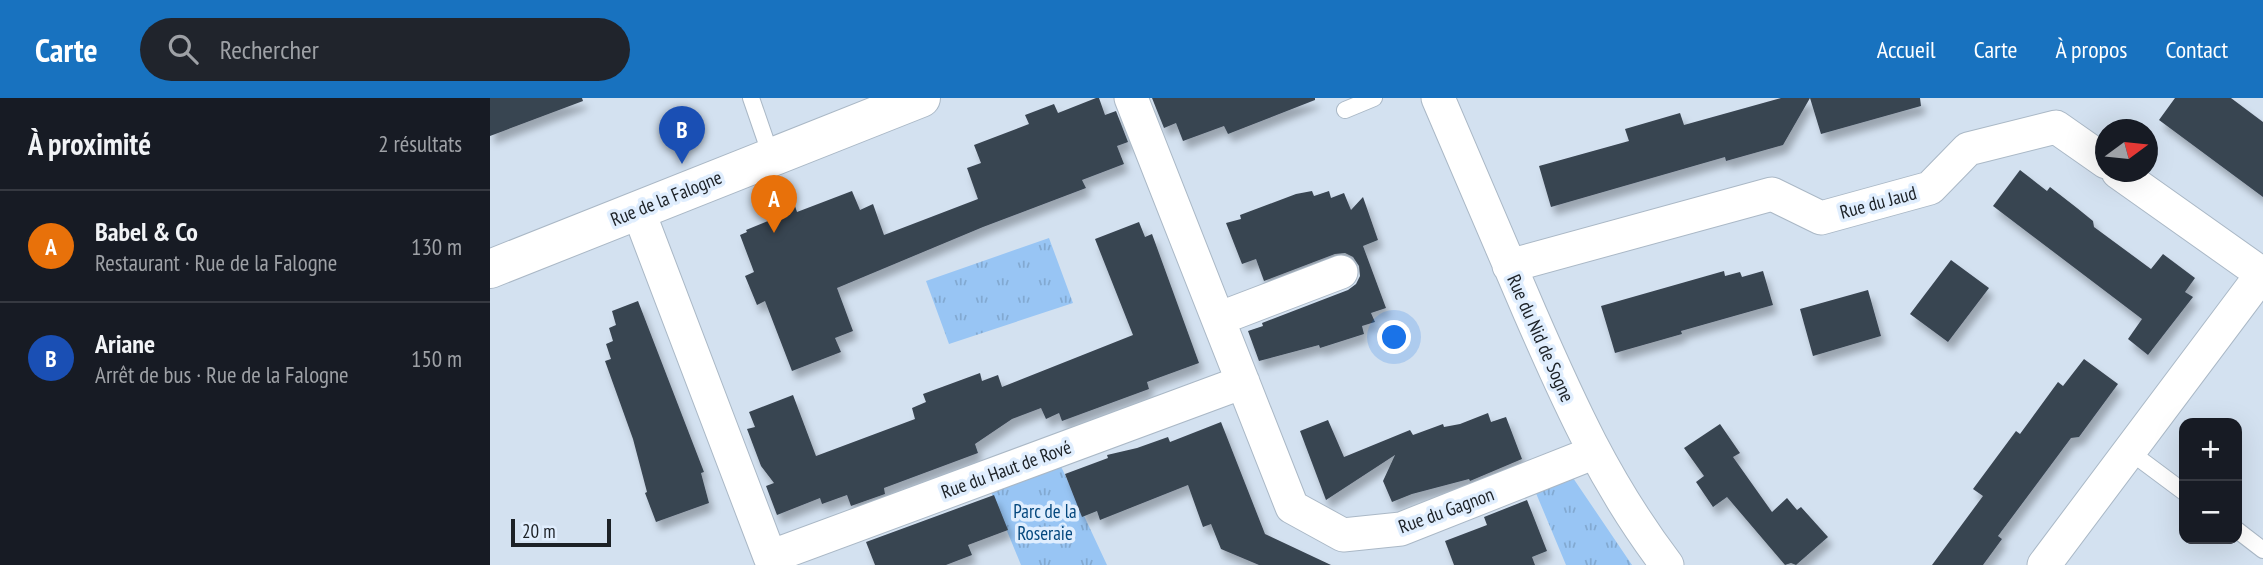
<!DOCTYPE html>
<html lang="fr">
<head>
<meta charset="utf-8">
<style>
  :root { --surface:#171b24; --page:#20242c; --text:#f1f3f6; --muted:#9ea1a6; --line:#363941; --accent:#1872bf }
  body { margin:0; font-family:"PT Sans Narrow",sans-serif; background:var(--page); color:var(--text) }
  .controls { position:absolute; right:21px; bottom:21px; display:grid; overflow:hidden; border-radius:14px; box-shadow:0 7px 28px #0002 }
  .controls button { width:63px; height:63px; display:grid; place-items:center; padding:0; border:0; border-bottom:2px solid var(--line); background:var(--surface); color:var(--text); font:35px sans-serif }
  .compass { position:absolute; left:1605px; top:21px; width:63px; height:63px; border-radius:50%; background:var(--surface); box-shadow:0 7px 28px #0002; rotate:75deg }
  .scale { position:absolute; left:21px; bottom:18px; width:100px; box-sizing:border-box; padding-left:7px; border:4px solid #1c2126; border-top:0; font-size:19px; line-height:24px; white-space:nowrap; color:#1c2126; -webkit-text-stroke:5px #e0eefe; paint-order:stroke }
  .you { position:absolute; left:905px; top:240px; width:24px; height:24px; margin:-18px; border:5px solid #fff; border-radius:50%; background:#1a73e8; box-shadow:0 0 0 10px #1a73e833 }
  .badge { display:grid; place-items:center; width:46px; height:46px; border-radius:50%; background:var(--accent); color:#fff; font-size:23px; font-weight:700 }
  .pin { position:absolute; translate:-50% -58px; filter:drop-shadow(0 2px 4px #0008) }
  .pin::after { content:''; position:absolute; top:37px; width:24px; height:21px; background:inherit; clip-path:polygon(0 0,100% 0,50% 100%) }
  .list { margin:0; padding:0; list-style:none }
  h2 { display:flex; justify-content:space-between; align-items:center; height:91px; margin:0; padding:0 28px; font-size:30px }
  h2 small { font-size:23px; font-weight:400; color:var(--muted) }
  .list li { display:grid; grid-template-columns:46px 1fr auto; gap:21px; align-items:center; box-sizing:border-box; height:112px; padding:0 28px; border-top:2px solid var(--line) }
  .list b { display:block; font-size:26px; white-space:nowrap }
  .list p { margin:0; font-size:23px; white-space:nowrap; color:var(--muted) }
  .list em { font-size:23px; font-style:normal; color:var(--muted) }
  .icon { flex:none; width:38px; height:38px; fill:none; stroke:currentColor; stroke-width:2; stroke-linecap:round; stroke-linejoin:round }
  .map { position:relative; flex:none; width:1773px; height:467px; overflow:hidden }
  header { display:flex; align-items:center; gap:42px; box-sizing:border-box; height:98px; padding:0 35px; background:var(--accent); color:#fff }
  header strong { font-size:33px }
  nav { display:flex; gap:38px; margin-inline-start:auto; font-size:24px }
  .search { width:490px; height:63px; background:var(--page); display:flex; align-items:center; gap:18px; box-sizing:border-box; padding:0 24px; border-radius:38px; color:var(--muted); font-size:26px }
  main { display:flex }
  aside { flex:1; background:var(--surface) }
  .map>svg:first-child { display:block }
  .grass { fill:url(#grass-tufts) }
  .building { fill:#394451; filter:url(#shadow) }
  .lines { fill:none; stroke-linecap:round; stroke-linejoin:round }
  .lane-casing { stroke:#aab8c6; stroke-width:18 }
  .street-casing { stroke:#aab8c6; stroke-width:35 }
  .secondary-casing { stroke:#aab8c6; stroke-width:40 }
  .lane { stroke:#fff; stroke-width:16 }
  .street { stroke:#fff; stroke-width:33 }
  .secondary { stroke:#fff; stroke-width:38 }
  .labels { text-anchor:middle; stroke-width:7; stroke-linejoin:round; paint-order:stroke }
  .street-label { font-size:19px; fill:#1c2126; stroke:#e0eefe }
  .park-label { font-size:19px; fill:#05487e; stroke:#e0eefe }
</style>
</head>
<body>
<header>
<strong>Carte</strong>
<div class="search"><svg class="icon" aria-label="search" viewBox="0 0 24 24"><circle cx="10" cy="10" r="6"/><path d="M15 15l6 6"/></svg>Rechercher</div>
<nav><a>Accueil</a><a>Carte</a><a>À propos</a><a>Contact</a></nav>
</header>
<main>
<aside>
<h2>À proximité<small>2 résultats</small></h2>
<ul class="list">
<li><span class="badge" style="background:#e8710a">A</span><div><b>Babel &amp; Co</b><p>Restaurant · Rue de la Falogne</p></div><em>130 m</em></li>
<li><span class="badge" style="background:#1a4fb4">B</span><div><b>Ariane</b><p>Arrêt de bus · Rue de la Falogne</p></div><em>150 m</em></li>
</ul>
</aside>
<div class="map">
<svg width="1773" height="467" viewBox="0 0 1773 467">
  <defs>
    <pattern id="grass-tufts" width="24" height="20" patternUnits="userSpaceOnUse" patternTransform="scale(1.75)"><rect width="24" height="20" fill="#98c5f4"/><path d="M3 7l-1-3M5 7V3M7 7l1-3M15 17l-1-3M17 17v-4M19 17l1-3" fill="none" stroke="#82a9d1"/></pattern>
    <filter id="shadow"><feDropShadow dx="4.5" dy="8" stdDeviation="3.5" flood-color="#0004"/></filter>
  </defs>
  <rect width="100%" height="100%" fill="#d3e1f0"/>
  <path class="grass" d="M559,140L583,205L459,246L436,183Z
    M568,362L617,467H531L501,394Z
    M1079,374L1142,467H1076L1043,388Z"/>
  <path class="building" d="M0,0H92L93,3L0,38Z
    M606,0H609L615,17L626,13L638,44L627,48L634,66L592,82L596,90L493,129L347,190L363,233L345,240L351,254L302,273L275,203L267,207L255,178L264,174L250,137L257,134L256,132L278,123L275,117L304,105L307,114L362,93L370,112L383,106L394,137L488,101L477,70L491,65L484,47L539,26L535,17L564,6L568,15Z
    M662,0H825V2L738,36L734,28L693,43L686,25L674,30Z
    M1291,0H1320L1293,47L1236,63L1235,59L1061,109L1049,68L1139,43L1135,31L1190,15L1194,27Z
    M1320,0H1430L1431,8L1331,36Z
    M1685,0H1741L1773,24V99L1669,22Z
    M1530,72L1557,93L1560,89L1587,110L1603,123L1604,129L1661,171L1673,156L1705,180L1695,194L1703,199L1658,257L1638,241L1652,221L1503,108Z
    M822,93L824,98L839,93L841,100L854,95L861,112L873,99L888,142L873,148L896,210L881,215L885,224L872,228L874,236L830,250L829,247L769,263L758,233L773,228L772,225L858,192L866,186L870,178L869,168L863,159L855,155L845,156L774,183L766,161L752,166L736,125L751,121L750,117L806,96Z
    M649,124L655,139L662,136L709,265L657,284L659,291L572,323L569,315L556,321L551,310L522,321L485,346L488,355L394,390L395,396L361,408L357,397L332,406L330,400L287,417L276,388L284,385L271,368L257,331L265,329L259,314L303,297L326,358L425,321L422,310L436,304L433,296L490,275L492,283L508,277L512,289L643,237L605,141Z
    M1461,162L1499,190L1458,244L1420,216Z
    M1234,173L1235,178L1250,174L1252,179L1273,173L1283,207L1191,233L1192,236L1125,255L1111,208Z
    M1378,192L1391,238L1323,258L1310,211Z
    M148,203L214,374L211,375L219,405L166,424L155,395L157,394L143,341L115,263L121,261L116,246L123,243L119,230L126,227L122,213Z
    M1594,261L1628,286L1589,339L1581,340L1508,438L1512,441L1493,467H1442L1493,398L1483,391L1526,333L1530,336L1568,284L1573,288Z
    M998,315L1001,324L1016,319L1032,361L980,383L979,381L922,396L902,404L893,383L905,357L836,402L810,333L838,322L854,359L920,332L923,337L953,326L954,329L970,326Z
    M731,324L775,436L841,467H769L731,451L721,426L713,429L698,387L610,422L607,413L592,419L575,376L618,360L617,357L647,350L678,339L680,344Z
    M1230,326L1250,355L1243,359L1282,414L1297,400L1307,412L1311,409L1338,439L1306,467L1301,465L1295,467L1237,399L1223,409L1206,384L1214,378L1194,350Z
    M504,397L518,432L478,447L482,457L456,467H385L376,444Z
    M1037,402L1057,453L1042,459L1045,467H964L955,443L997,427L994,419Z"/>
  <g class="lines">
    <g class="lane-casing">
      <path id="lane" d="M261,0L281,58
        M855,12L884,0
        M1639,353L1694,394
        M1747,432L1773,452"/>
    </g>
    <g class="street-casing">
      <path id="street" d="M641,0L802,409L853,437L911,431L1103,355
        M948,0C979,72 1009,144 1040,215C1080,307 1116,387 1177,467
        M1628,74L1772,176
        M148,112L280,459L753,284
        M1019,168L1282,96L1331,120L1440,90L1478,51L1566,29L1616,64
        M728,221L851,174
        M1554,467L1773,175"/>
    </g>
    <g class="secondary-casing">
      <path id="secondary" d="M0,171L431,0"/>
    </g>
    <use href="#lane" class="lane"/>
    <use href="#street" class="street"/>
    <use href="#secondary" class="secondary"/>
  </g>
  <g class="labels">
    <g class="street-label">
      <text transform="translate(176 100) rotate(-22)" y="7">Rue de la Falogne</text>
      <text transform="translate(1388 104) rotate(-15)" y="7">Rue du Jaud</text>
      <text transform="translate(1051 240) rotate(66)" y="7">Rue du Nid de Sogne</text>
      <text transform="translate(516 371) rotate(-20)" y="7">Rue du Haut de Rové</text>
      <text transform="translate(956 412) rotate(-20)" y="7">Rue du Gagnon</text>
    </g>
    <g class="park-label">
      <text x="555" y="420">Parc de la<tspan x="555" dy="22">Roseraie</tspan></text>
    </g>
  </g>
</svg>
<div class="controls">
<button>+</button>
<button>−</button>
</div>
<svg class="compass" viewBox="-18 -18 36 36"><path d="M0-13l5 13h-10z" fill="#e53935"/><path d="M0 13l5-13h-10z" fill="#9ea1a6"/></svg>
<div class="scale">20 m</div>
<div class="you"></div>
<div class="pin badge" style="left:284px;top:135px;background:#e8710a">A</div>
<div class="pin badge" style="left:192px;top:66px;background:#1a4fb4">B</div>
</div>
</main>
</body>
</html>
